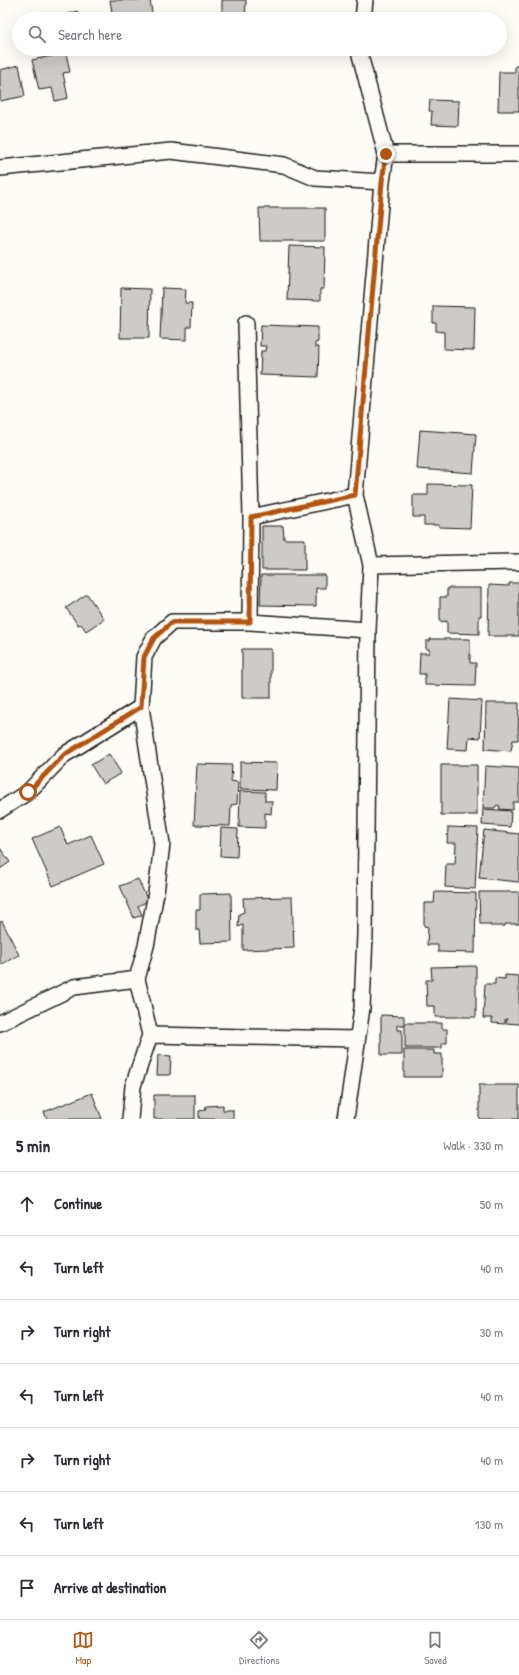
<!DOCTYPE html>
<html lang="en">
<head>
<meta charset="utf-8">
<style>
  :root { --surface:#fff; --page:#f2f2f3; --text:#2b2b33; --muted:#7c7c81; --line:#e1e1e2; --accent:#b45309 }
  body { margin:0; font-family:"Patrick Hand",sans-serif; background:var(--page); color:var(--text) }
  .stop { position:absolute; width:12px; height:12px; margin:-9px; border:3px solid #b45309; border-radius:50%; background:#fff }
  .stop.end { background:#b45309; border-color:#fff; box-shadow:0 1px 4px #0008 }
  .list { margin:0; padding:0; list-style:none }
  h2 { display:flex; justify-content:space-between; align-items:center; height:52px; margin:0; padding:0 16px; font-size:17px }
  h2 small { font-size:13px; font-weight:400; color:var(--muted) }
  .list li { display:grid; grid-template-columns:26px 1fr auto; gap:12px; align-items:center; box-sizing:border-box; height:64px; padding:0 16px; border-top:1px solid var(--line) }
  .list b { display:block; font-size:15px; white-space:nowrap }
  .list em { font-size:13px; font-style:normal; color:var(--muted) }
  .icon { flex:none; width:22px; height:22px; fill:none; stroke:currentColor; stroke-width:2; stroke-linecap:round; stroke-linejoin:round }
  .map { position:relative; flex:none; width:519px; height:1119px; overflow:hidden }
  .search { position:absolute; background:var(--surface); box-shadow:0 4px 16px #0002; left:12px; right:12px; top:12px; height:44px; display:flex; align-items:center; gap:10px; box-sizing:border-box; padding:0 14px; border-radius:22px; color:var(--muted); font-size:15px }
  .sheet { height:500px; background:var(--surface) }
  nav { display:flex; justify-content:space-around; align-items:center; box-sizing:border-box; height:56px; border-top:1px solid var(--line); background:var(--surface); font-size:11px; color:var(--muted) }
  nav a { display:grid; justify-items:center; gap:2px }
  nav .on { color:var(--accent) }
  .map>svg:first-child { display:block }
  .building { fill:#cccbc8; stroke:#1c1c1c }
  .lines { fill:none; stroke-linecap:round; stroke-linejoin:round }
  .minor-casing { stroke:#1c1c1c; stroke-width:18 }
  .minor { stroke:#fdfcf7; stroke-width:15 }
  .route { stroke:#b45309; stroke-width:5 }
</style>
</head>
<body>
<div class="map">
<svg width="519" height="1119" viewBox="0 0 519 1119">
  <rect width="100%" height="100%" fill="#fdfcf7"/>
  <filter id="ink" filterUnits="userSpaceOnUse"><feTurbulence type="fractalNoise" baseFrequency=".025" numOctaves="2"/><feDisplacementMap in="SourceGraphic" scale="8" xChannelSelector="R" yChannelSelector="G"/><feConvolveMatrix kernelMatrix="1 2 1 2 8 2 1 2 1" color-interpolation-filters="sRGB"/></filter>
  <g filter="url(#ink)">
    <path class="building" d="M110,0H150L153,19H113Z
      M222,0H246L245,19H222Z
      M77,11L80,19H51Z
      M66,53L70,72L63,73L68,98L55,101L52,88L39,90L32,60Z
      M19,65L25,96L0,101V70Z
      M515,66H519V111H498L499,72H515Z
      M430,100L459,101L458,126L431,125L432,111H429Z
      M259,208H325V241H260Z
      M289,246L325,247L324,289H320V301L287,300Z
      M121,288L150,289L149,338H120Z
      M162,288L186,289L185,303H192L191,327H187V340L160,339Z
      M433,306L475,307L474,350L444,349V332L436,331V323H433Z
      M261,325L318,327V342L315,343V347H319L318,377L260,375L261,351H265L266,346H260Z
      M420,430L476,434L473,473L417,469Z
      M428,484L472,485L470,528L439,527V525H424V517H413V495H428Z
      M262,526H283L284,539H305V570H262Z
      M261,575H325V588H316V606L260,605Z
      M509,583H519V636H488L489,585L509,586Z
      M447,588H481V616H479V634L447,633V621L440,622V597H447Z
      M87,594L104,619L86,631L81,624L78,625L66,608Z
      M430,639H470V663H476L475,686L425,685V674H419L420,653H429V649H426V641H430Z
      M242,649H271V698H242Z
      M450,699L482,701L480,738L469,737L468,750L447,749Z
      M486,703H519L518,740H513L511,751L485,749Z
      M109,754L121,773L103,784L91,765Z
      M240,762L277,763L276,790L240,789Z
      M197,764L232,765L231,781L238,782L237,804L231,805L230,826L194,825Z
      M441,765H477V815H441Z
      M485,766L519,768V802H513V810L499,809L500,806L497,805L495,808H483Z
      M240,791L265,792V801H272L271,814L265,813V828L239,827Z
      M483,809L511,811L510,827L482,825Z
      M60,827L68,845L91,835L104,864L53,886L32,839Z
      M448,827L478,828L475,889L445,887L446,864H455L456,843H447Z
      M221,828L238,829L237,857L220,856Z
      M484,830L519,834V882L479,878Z
      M0,848L10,862L0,869Z
      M138,879L148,901L138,906L142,915L134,918L120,886Z
      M435,892L476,893L475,953L438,952V945H427L428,927L424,926V903H434Z
      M479,892H519V924H505V926H490V924H480Z
      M231,893L232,942L200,943L199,930H196V910H200V894Z
      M292,897L294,948L243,950V925L238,927L239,914L244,912L243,898Z
      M2,921L19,955L0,965V922Z
      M476,966V1017H435V1006H427L426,980H432L431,967Z
      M505,975L519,976V1024L506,1023L507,1019H505V1024L492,1023V1018H483L485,984H495V978L505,979Z
      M381,1015L404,1016V1025H397V1030H402V1055H381Z
      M405,1023H442V1029H447V1043H442V1048H405Z
      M404,1050H434V1054H442V1077H404Z
      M158,1055L171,1056L170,1075H157Z
      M479,1085H519V1119H479Z
      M92,1093L102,1119H47L44,1112Z
      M154,1095H195V1119H154Z
      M223,1105V1110H233V1119H199V1111L205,1110L206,1106Z"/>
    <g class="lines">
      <g class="minor-casing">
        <path id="minor" d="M363,19L365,0
          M386,154H519
          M0,168L171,151L284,165L315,178L382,182
          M246,323L251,517L250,622
          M251,517L355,495
          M371,565L519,562
          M0,810L28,792L64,755L141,707
          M0,1023L74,987L137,979
          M150,1035L357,1039
          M130,1119L133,1086L150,1035L137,979L146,946L156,893L162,844L141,707L144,657L154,638L172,622H250L368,630
          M346,1119L362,1008L365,934L368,630L371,565L355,495L382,182L386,154L360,55L361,49"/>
      </g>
      <use href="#minor" class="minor"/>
    </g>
  </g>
  <g class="lines" filter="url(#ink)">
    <path class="route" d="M28,792L64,755L141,707L144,657L154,638L172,622H250L251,517L355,495L382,182L386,154"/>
  </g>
</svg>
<div class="stop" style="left:28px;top:792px"></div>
<div class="stop end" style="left:386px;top:154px"></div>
<div class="search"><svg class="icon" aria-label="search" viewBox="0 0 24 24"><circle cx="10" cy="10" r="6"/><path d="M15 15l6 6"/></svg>Search here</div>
</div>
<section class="sheet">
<h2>5 min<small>Walk · 330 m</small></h2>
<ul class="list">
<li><svg class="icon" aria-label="ahead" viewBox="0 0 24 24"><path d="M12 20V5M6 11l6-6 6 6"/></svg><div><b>Continue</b></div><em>50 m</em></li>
<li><svg class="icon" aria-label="left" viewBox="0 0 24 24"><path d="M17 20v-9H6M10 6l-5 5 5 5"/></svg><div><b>Turn left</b></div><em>40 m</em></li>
<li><svg class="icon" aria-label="right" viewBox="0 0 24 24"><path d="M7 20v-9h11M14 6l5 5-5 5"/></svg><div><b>Turn right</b></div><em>30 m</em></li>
<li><svg class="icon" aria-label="left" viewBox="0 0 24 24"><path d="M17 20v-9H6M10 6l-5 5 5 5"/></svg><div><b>Turn left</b></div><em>40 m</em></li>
<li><svg class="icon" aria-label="right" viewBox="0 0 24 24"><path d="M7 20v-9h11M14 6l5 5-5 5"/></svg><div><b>Turn right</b></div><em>40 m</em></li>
<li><svg class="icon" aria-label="left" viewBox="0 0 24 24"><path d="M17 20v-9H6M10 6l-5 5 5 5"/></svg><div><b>Turn left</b></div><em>130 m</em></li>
<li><svg class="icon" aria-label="arrive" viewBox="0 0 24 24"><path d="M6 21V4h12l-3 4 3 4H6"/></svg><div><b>Arrive at destination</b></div></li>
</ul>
</section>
<nav>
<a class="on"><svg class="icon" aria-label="map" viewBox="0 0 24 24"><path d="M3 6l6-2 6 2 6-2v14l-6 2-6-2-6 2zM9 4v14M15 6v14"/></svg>Map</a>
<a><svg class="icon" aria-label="directions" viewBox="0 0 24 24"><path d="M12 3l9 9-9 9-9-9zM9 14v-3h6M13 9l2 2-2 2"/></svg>Directions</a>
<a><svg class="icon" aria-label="saved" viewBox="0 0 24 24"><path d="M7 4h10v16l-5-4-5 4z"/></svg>Saved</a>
</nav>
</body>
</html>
